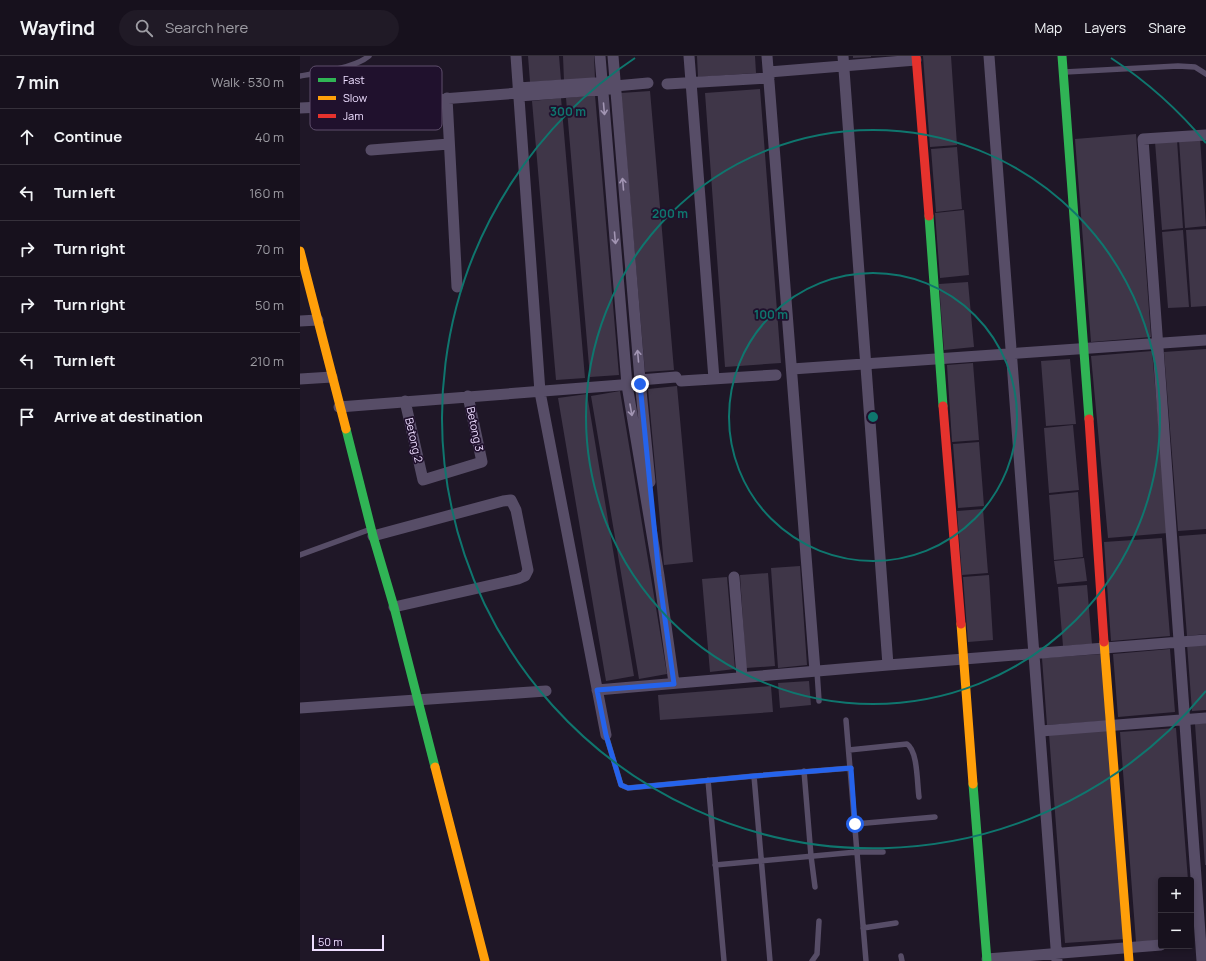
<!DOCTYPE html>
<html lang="en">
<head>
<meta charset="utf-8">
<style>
  :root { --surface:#17111d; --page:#201a26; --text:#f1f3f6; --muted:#9e9da4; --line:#36313b }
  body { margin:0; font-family:Manrope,sans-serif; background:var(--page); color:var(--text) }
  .controls { position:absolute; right:12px; bottom:12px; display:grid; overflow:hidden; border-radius:4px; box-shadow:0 2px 6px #0003 }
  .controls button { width:36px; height:36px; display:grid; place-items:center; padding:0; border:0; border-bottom:1px solid var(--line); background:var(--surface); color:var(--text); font:20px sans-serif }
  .scale { position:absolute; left:12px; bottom:10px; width:72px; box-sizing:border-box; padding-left:4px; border:2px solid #edddff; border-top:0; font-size:11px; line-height:14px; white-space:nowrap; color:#edddff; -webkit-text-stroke:3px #20112d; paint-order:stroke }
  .stop { position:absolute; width:12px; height:12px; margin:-9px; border:3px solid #2563eb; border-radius:50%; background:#fff }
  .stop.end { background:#2563eb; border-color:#fff; box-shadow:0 1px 4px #0008 }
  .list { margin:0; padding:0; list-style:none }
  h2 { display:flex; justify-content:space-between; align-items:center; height:52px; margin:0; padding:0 16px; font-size:17px }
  h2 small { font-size:13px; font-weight:400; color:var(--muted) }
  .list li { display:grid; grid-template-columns:26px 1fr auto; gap:12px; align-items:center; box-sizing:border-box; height:56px; padding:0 16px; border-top:1px solid var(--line) }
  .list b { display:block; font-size:15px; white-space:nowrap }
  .list em { font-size:13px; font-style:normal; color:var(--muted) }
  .icon { flex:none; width:22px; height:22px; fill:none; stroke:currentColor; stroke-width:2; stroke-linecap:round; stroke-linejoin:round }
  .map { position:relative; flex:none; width:906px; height:905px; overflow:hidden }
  header { display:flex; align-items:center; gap:24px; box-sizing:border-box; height:56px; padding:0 20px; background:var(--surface); border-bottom:1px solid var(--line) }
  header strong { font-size:19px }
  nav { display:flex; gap:22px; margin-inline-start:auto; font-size:14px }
  .search { width:280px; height:36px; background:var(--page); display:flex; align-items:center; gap:10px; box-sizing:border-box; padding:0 14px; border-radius:22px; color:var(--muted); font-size:15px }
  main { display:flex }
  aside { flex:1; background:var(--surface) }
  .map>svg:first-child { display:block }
  .building { fill:#3f3648 }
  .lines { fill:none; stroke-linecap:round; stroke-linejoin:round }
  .lane { stroke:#574d67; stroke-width:5.5 }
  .street { stroke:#574d67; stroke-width:11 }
  .fast { stroke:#30b455; stroke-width:9 }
  .slow { stroke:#ff9f0a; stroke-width:9 }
  .jam { stroke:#e5322d; stroke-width:9 }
  .oneway { stroke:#a295b3 }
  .route { stroke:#2563eb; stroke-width:5 }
  .ring { fill:none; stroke:#0f766e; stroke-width:2 }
  .labels { text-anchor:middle; stroke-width:3.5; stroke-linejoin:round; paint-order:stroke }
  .street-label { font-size:11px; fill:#edddff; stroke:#20112d }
  .key { fill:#20112d; stroke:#5e4e6c; stroke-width:1 }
  .key-label { font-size:11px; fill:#edddff }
  .centre { fill:#0f766e; stroke:#20112d; stroke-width:2 }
  .ring-label { font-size:12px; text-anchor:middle; font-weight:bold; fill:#0f766e; stroke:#20112d; stroke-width:3.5; stroke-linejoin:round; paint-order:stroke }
</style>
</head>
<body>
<header>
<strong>Wayfind</strong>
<div class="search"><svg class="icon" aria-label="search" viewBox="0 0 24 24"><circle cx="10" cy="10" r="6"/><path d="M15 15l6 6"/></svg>Search here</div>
<nav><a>Map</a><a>Layers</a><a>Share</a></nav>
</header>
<main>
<aside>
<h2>7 min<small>Walk · 530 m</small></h2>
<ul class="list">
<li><svg class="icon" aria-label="ahead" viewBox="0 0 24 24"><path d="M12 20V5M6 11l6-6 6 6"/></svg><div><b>Continue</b></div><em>40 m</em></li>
<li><svg class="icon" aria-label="left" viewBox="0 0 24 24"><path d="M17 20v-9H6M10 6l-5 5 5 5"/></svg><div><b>Turn left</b></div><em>160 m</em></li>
<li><svg class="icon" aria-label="right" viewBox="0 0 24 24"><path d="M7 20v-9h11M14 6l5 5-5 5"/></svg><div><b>Turn right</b></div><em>70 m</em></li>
<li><svg class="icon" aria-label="right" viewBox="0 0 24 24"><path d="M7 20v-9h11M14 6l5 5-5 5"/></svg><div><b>Turn right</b></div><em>50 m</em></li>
<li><svg class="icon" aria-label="left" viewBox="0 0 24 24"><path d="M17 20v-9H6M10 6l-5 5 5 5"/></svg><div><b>Turn left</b></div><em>210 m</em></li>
<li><svg class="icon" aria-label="arrive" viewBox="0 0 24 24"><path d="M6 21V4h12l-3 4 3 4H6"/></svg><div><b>Arrive at destination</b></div></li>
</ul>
</aside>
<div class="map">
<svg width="906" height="905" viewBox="0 0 906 905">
  <rect width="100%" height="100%" fill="#1f1727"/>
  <path class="building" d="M228,0H259L261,24L230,26Z
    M263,0H294L295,23L264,25Z
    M397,0H455L456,17L398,21Z
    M553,0H571V1L553,2Z
    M623,0H651L657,89L630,91Z
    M460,33L481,307L425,311L405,37Z
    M350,35L374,314L345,316L321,37Z
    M295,39L319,319L290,321L266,42Z
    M261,42L285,322L256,324L232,45Z
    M836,78L851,281L791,286L775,83Z
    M900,82L906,170L885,172L879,84Z
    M877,84L883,172L862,174L855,86Z
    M657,91L662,153L636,156L631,93Z
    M664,154L669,219L640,222L635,157Z
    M906,173V250L891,251L886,174Z
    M883,174L889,251L868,252L862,176Z
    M668,226L674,291L644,294L639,228Z
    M906,293V473L878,475L864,296Z
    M852,295L868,477L808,482L791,300Z
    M770,303L776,368L746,370L741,305Z
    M673,307L679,384L652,386L647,309Z
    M377,330L393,506L364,509L348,333Z
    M320,335L367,618L339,623L291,340Z
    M287,338L334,620L306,625L258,342Z
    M773,369L779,434L749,437L744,372Z
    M679,386L684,450L658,452L653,388Z
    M778,436L783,501L754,504L749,439Z
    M683,453L688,517L662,519L657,455Z
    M906,478V578L887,580L879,480Z
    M862,482L870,580L811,585L804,486Z
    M784,502L787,525L757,528L754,505Z
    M500,510L507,609L478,612L471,512Z
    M468,517L475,610L446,612L440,519Z
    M689,519L693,584L668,586L663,521Z
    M427,521L435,613L410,616L402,523Z
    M787,529L792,588L763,590L758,531Z
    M906,586V654L892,655L887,588Z
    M870,593L875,656L818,661L813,598Z
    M802,598L806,665L747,669L742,602Z
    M509,625L511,649L480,652L478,627Z
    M471,630L473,656L360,664L358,639Z
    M906,667V809H905L895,668Z
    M876,672L888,824H861V884L836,886L820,676Z
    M809,674L825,883L765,887L749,678Z"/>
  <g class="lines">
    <path class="lane" d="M765,16L878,10L895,11L906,18
      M0,20C18,17 55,12 69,0
      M0,499L71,473
      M517,615L519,645
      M546,664L566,905
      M306,679L321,729L328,732L454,720L551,712
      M549,694L607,688C618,695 617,728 619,741
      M504,715L511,800L515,831
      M454,720L470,905
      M408,724L424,905
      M555,768L635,761
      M415,809L557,796H583
      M563,872L596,867
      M601,900L602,905
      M512,905L517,898L519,865"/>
    <path class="street" d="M216,0L240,336L306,679
      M300,0L327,329L359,520L374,627
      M313,0L340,324L350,426
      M389,0L414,323
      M467,0L515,615
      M543,0L588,609
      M689,0L757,905
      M469,16L616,4
      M367,28L469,22
      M315,30L348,27
      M218,32L308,26
      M219,40L310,33
      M147,42L157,231
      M0,52L65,49L219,37
      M71,94L149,88
      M0,265L18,264
      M492,313L906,284
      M0,323L32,321
      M340,324L376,321
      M381,325L476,319
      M105,345L123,424L182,406L168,340
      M39,351L334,328
      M73,480L203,445L211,444L216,454L228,514L225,520L218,523L94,551
      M434,521L442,621
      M297,634L588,609L906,584
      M0,652L246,635
      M741,675L906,662
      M687,903L861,889
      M902,905L843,83L906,79"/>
    <path class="fast" d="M762,0L789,363
      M629,160L643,350
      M46,373L73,480L94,551L135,711
      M673,728L687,905"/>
    <path class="slow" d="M0,195L46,373
      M661,568L673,728
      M804,586L829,905
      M135,711L185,905"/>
    <path class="jam" d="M616,0L629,160
      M643,350L661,568
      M789,363L804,586"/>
  </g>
  <defs><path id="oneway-shaft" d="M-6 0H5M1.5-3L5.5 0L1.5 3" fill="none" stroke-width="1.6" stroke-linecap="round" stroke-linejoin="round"/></defs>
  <g class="oneway">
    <use href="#oneway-shaft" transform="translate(304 53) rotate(85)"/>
    <use href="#oneway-shaft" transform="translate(323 128) rotate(-95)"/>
    <use href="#oneway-shaft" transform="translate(315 182) rotate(85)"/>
    <use href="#oneway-shaft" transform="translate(338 300) rotate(-95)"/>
    <use href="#oneway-shaft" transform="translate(331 354) rotate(80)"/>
  </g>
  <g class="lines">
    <path class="route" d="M340,328L359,520L374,628L297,634L306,679L321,729L328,732L454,720L551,712L555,768"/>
  </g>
  <g class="ring">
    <circle cx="573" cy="361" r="144"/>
    <circle cx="573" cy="361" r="287"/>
    <path d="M906 635A431 431 0 1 1 335 2M811 2A431 431 0 0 1 906 87"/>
  </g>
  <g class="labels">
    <g class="street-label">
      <text transform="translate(175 373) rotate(78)" y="4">Betong 3</text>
      <text transform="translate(114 384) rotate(77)" y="4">Betong 2</text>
    </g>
  </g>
  <rect x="10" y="10" width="132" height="64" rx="6" class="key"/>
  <rect x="18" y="22" width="18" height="4" fill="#30b455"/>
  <rect x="18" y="40" width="18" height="4" fill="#ff9f0a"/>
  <rect x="18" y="58" width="18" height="4" fill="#e5322d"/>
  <g class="key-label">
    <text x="43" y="28">Fast</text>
    <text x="43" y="46">Slow</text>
    <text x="43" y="64">Jam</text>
  </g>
  <circle cx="573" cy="361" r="6" class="centre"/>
  <g class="ring-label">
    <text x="268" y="60">300 m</text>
    <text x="370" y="162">200 m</text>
    <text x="471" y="263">100 m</text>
  </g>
</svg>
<div class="controls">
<button>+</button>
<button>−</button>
</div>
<div class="scale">50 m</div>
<div class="stop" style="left:555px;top:768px"></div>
<div class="stop end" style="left:340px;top:328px"></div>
</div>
</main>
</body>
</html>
